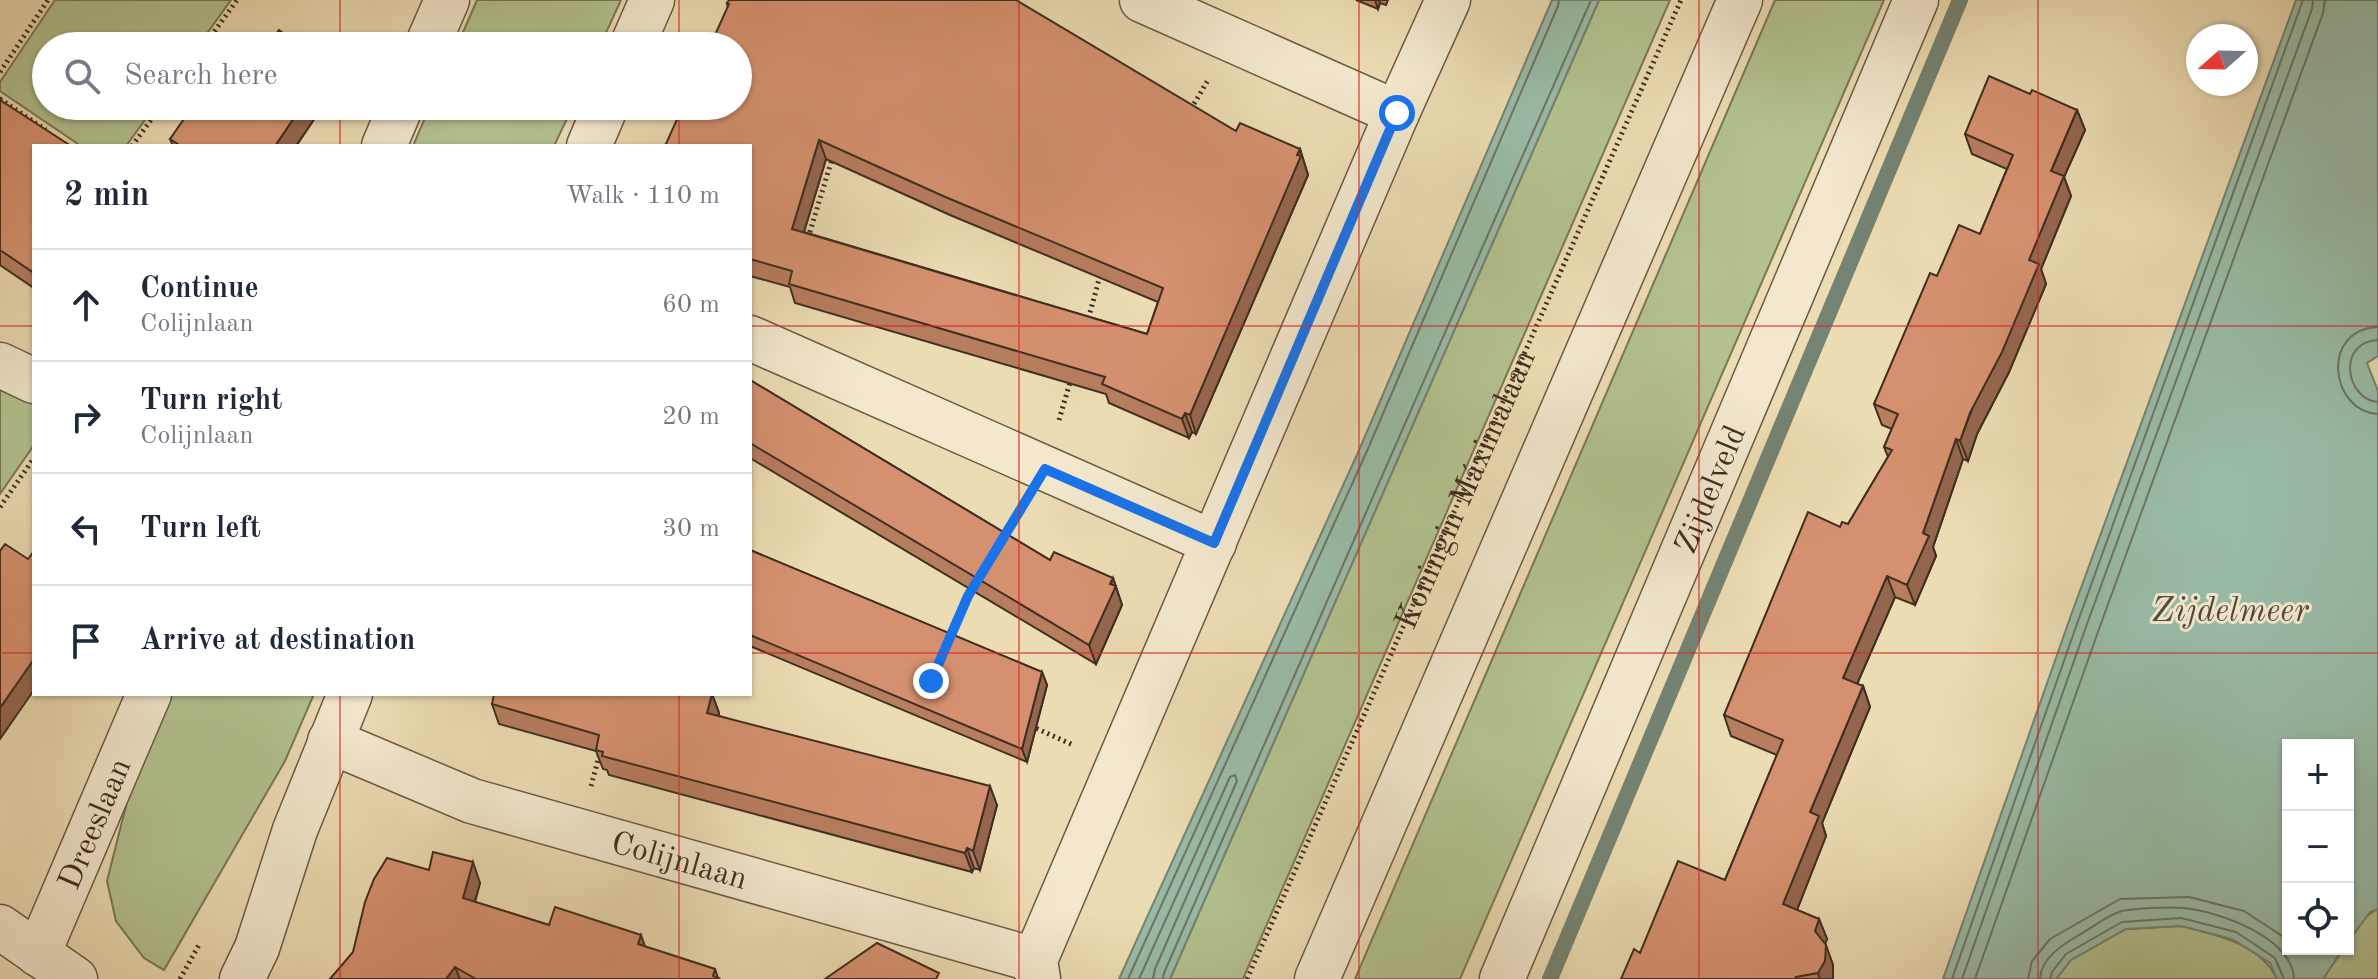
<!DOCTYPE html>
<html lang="en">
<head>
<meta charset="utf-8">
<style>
  :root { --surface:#fff; --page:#f2f2f3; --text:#1f2937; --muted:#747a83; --line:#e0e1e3 }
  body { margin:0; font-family:"Old Standard TT",serif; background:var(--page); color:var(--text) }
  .controls { position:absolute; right:24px; bottom:24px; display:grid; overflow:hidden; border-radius:0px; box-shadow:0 2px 6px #0004 }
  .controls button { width:72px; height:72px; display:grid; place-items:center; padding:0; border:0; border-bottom:2px solid var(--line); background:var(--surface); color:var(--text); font:40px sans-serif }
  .compass { position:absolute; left:2186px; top:24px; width:72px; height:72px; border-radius:50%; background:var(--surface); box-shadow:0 2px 6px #0004; rotate:250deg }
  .stop { position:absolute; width:24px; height:24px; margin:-18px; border:6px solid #1a73e8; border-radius:50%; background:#fff }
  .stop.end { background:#1a73e8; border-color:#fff; box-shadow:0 2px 8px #0008 }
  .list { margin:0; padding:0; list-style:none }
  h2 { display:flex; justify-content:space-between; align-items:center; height:104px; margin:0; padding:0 32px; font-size:34px }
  h2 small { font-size:26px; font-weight:400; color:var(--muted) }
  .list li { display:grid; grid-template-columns:52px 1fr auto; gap:24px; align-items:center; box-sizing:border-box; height:112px; padding:0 32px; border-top:2px solid var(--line) }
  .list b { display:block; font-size:30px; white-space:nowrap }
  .list p { margin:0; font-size:26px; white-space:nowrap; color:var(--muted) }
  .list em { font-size:26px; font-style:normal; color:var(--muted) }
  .icon { flex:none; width:44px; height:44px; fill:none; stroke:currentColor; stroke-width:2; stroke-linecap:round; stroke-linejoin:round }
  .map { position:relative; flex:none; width:2378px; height:979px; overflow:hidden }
  .search { position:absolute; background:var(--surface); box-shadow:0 2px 6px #0004; left:32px; top:32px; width:720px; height:88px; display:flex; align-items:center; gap:20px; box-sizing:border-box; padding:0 28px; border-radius:44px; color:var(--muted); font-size:30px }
  .panel { position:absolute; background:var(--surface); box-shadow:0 2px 6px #0004; left:32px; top:144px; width:720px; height:552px; border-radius:0px }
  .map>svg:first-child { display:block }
  .green { fill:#b3c290; stroke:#7a7858; stroke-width:2 }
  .water { fill:#99bca8; stroke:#758372; stroke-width:2 }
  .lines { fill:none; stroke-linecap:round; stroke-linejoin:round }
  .shore { stroke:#6c7564; stroke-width:2 }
  .stream { stroke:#758372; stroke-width:16 }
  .minor-casing { stroke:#6b5a46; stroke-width:47 }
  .tertiary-casing { stroke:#6b5a46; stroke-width:47 }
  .path { stroke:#402e21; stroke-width:5; stroke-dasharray:2 4; stroke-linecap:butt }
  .minor { stroke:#f3e8ce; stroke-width:44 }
  .tertiary { stroke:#f3e8ce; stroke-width:44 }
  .wall { fill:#b77d5f; stroke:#402e21; stroke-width:2; fill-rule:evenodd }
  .shaded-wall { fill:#95664e; stroke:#402e21; stroke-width:2 }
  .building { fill:#d5916f; stroke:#402e21; stroke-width:2; fill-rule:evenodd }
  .route { stroke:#1a73e8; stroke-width:10 }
  .grid { fill:none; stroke:#d62828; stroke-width:2; stroke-opacity:0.55 }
  .labels { text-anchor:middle; stroke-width:6; stroke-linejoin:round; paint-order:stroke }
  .street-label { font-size:32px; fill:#402e21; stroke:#f3e8ce }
  .water-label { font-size:34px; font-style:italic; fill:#524a3c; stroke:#f3e8ce }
</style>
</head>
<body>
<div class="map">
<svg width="2378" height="979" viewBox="0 0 2378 979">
  <rect width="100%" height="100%" fill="#ecdcb3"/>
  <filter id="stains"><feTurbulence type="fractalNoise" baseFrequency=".0025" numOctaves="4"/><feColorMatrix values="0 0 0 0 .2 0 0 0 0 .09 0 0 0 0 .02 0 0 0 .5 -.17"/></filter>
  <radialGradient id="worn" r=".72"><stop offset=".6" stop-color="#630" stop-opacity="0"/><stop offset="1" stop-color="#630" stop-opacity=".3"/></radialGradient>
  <path class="green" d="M55,0H231L198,46H46V106H155L126,146H81L0,91V82Z
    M477,0H621L600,46H457Z
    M1599,0H1670L1243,979H1170Z
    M1775,0H1884L1460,979H1355Z
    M430,106H573L554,146H413Z
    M0,375L34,395V445L0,494Z
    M172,694H314L285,761L164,970L144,958L116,921L107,881L130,790Z
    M2378,909V979H2323L2343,949H2348C2348,935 2365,914 2378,909Z
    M2181,926C2217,935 2260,943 2277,979H2056L2071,960L2126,929Z"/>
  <path class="water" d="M1552,0H1599L1170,979H1119L1360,448Z
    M2296,0H2378V356L2367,363L2378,391V909L2370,912L2348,942V745H2288V949H2343L2323,979H2277L2270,963L2232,939L2181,926L2126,929L2071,960L2056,979H1943L2070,618Z"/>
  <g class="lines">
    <path class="shore" d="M2378,327C2319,330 2331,412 2378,414
      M2378,340C2336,342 2346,400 2378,402
      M1128,979L1367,451L1558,6L1559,0
      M1139,979L1230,777L1235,775L1237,781L1155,969L1153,979
      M1163,979L1164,973L1203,884L1591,0
      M1952,979L2078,621L2303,0
      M1962,979L2087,624L2312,9L2313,0
      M1975,979L2099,629L2323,13L2325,0
      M2028,979L2032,961L2050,939L2120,899L2189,897L2244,911L2288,940
      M2040,979C2041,958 2062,945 2079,935C2092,928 2107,915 2122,911C2136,908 2167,907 2183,908C2218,911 2292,937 2294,979
      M2050,979L2052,972L2066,954L2122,922L2181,918L2236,932L2275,958L2284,979"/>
    <path class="stream" d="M1550,979L1960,0"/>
    <g class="minor-casing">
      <g id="minor">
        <path d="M1142,0L1397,113"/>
        <path d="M427,46L447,0"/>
        <path d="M632,46L652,0"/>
        <path d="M384,146L401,106"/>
        <path d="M589,146L606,106"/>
        <path d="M750,338L1214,543"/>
        <path d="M0,365L34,381"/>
        <path id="s2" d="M330,741L472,801L1035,960"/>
        <path d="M0,927L75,979"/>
        <path id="s3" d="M38,954L149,694"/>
        <path d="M242,979L257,948L295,830L350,694"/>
        <path d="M1038,979L1035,960L1397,113L1448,0"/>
        <path id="s4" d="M1502,979L1916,0"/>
      </g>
    </g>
    <g class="tertiary-casing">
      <path id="tertiary" d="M1317,979L1740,0"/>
    </g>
    <g class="path">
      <path d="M204,46L237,0"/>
      <path d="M0,72L48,0"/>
      <path d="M0,99L46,130"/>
      <path d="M1191,109L1208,80"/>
      <path d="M132,146L161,106"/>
      <path d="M808,238L833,156"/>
      <path d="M1087,324L1101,272"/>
      <path d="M1059,420L1071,379"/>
      <path d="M0,507L34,458"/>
      <path d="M1003,538L1021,509"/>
      <path d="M951,637L973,588"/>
      <path d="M1031,726L1073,745"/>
      <path d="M591,786L600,753"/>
      <path d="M180,979L200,943"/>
      <path id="s1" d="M1247,979L1681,0"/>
    </g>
    <use href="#minor" class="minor"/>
    <use href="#tertiary" class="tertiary"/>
  </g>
  <path class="wall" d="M1356,0H1388L1386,5L1380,3L1378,9Z
    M727,3L1236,131L1300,149L1308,175L1196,434L1192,432L1189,438L1109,403L1106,394L795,303L790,287L750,276V146ZM826,159L950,215L1158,302L1147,334L804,232Z
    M2030,94L2077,110L2085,130L2064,177L2071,196L2041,269L2046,284L2009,372L1977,434L1968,461L1963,459L1933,547L1936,556L1915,605L1895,597L1857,684L1863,686L1870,707L1822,823L1826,836L1797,910L1819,919L1827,939L1825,944L1833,965V979H1621L1640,953L1725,880L1777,755L1731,736L1724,715L1840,527L1848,524L1888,457L1884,447L1892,429L1882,425L1874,404L1937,276L1980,234L2007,169L1972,154L1965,134Z
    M0,97L2,101L34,146V288L0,265Z
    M323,106L296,146H173L170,139L222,113Z
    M750,380L1050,560L1113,578L1122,605L1096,664L750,458Z
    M750,550L1042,672L1047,685L1027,762L750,646Z
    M712,694L719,713V716L997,805L980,870L974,868L972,872L609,775L607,770L603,769L596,751L499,724L492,704Z
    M429,870L480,883L475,902L549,925L645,947L715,969L718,978L720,979H330Z"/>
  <path class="shaded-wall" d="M1375,0H1379L1380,3L1378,9Z
    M302,106H323L296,146H275Z
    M2077,110L2085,130L2064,177L2071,196L2041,269L2046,284L2009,372L1977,434L1968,461L1960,441L2029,260L2051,171Z
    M819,140L826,159L799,248L792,229Z
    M1300,149L1308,175L1196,434L1190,415Z
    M1185,413L1192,432L1189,438L1182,419Z
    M1956,439L1963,459L1933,547L1936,556L1915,605L1907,585L1923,533Z
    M1887,576L1895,597L1851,698L1843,678Z
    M1113,578L1122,605L1096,664L1089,645Z
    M34,659V690L0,739V708Z
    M1042,672L1047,685L1027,762L1022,749Z
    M1863,686L1870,707L1822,823L1826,836L1791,925L1783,904L1810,812Z
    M712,694L719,713L714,732L707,713Z
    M990,786L997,805L980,870L973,851Z
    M967,848L974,868L972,872L965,853Z
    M473,862L480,883L470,918L463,898Z
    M1819,919L1827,939L1822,951L1815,931Z
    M641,935L648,955L638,944Z
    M1826,945L1833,965V979H1820L1818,973Z
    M455,967L460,979H446Z"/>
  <path class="building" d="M729,0H1016L1236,131L1240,123L1300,149L1297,155L1301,156L1190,415L1185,413L1182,419L1102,384L1105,377L789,284L792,271L750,259V146H665L683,106H738V46H710L729,4L727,3ZM819,140L943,196L1163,288L1147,334L792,229Z
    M279,30L301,46H268Z
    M1989,76L2030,94L2032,90L2077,110L2051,171L2064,176L2029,260L2039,264L2002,352L1970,413L1960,441L1956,439L1923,533L1929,536L1907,585L1887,576L1843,678L1863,686L1810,812L1819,816L1783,904L1819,919L1815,931L1826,945L1825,961L1818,973L1796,977L1795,979H1621L1634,949L1640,953L1678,861L1725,880L1783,740L1724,715L1808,512L1840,527L1842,522L1848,524L1892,450L1884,447L1898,414L1874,404L1930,273L1937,276L1959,225L1980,234L2013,155L1965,134Z
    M0,100L71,146H34V273L0,250Z
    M193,106H211L222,113L227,106H302L275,146H181L170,139Z
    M750,380L1050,560L1054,552L1113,578L1110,584L1116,586L1089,645L750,443Z
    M5,544L28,559L34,551V659L0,708V551Z
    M750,550L1042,672L1022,749L750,635Z
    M494,694H712L707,713L990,786L973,851L967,848L965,853L602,756L603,752L596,750L599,735L492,704Z
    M433,852L473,862L463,898L549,925L555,907L641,935L638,944L715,969L713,976L720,979H476L455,967L446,979H330L353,952L365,902L374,879L387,858L429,870Z
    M877,943L939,973L936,979H825Z"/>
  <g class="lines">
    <path class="route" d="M931,681L968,596L1045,469L1214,543L1397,113"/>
  </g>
  <path class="grid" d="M340,0V46M679,0V46M1019,0V979M1359,0V979M1699,0V979M2038,0V979M340,106V146M679,106V146M0,326H34M750,326H2378M0,653H34M750,653H2378M340,694V979M679,694V979"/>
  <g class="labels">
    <g class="street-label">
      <text dy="11" stroke="none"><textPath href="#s1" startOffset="536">Koningin Máximalaan</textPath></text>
      <text dy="11" stroke="none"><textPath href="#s4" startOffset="532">Zijdelveld</textPath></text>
      <text dy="11" stroke="none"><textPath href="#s3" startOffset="142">Dreeslaan</textPath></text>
      <text dy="11" stroke="none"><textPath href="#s2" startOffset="370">Colijnlaan</textPath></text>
    </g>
    <g class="water-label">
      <text x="2230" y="621">Zijdelmeer</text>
    </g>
  </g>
  <rect width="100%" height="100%" filter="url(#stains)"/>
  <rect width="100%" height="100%" fill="url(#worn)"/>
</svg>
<div class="controls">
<button>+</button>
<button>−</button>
<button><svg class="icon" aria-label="locate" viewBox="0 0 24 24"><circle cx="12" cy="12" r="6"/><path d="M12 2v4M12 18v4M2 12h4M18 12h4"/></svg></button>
</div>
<svg class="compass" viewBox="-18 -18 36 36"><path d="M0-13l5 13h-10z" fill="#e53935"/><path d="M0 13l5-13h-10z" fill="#747a83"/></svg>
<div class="stop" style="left:1397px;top:113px"></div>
<div class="stop end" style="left:931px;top:681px"></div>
<div class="search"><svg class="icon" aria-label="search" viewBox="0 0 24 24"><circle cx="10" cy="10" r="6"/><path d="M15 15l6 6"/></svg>Search here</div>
<section class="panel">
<h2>2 min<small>Walk · 110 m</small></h2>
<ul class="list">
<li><svg class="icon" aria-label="ahead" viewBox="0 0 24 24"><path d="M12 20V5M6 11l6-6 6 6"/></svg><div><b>Continue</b><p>Colijnlaan</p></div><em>60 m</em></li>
<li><svg class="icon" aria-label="right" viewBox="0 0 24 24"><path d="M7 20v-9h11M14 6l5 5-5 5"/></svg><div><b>Turn right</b><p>Colijnlaan</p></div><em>20 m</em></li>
<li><svg class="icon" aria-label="left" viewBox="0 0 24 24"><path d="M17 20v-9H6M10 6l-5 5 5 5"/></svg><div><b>Turn left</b></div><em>30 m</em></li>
<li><svg class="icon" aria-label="arrive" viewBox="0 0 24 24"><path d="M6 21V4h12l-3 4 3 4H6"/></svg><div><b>Arrive at destination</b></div></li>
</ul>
</section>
</div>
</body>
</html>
